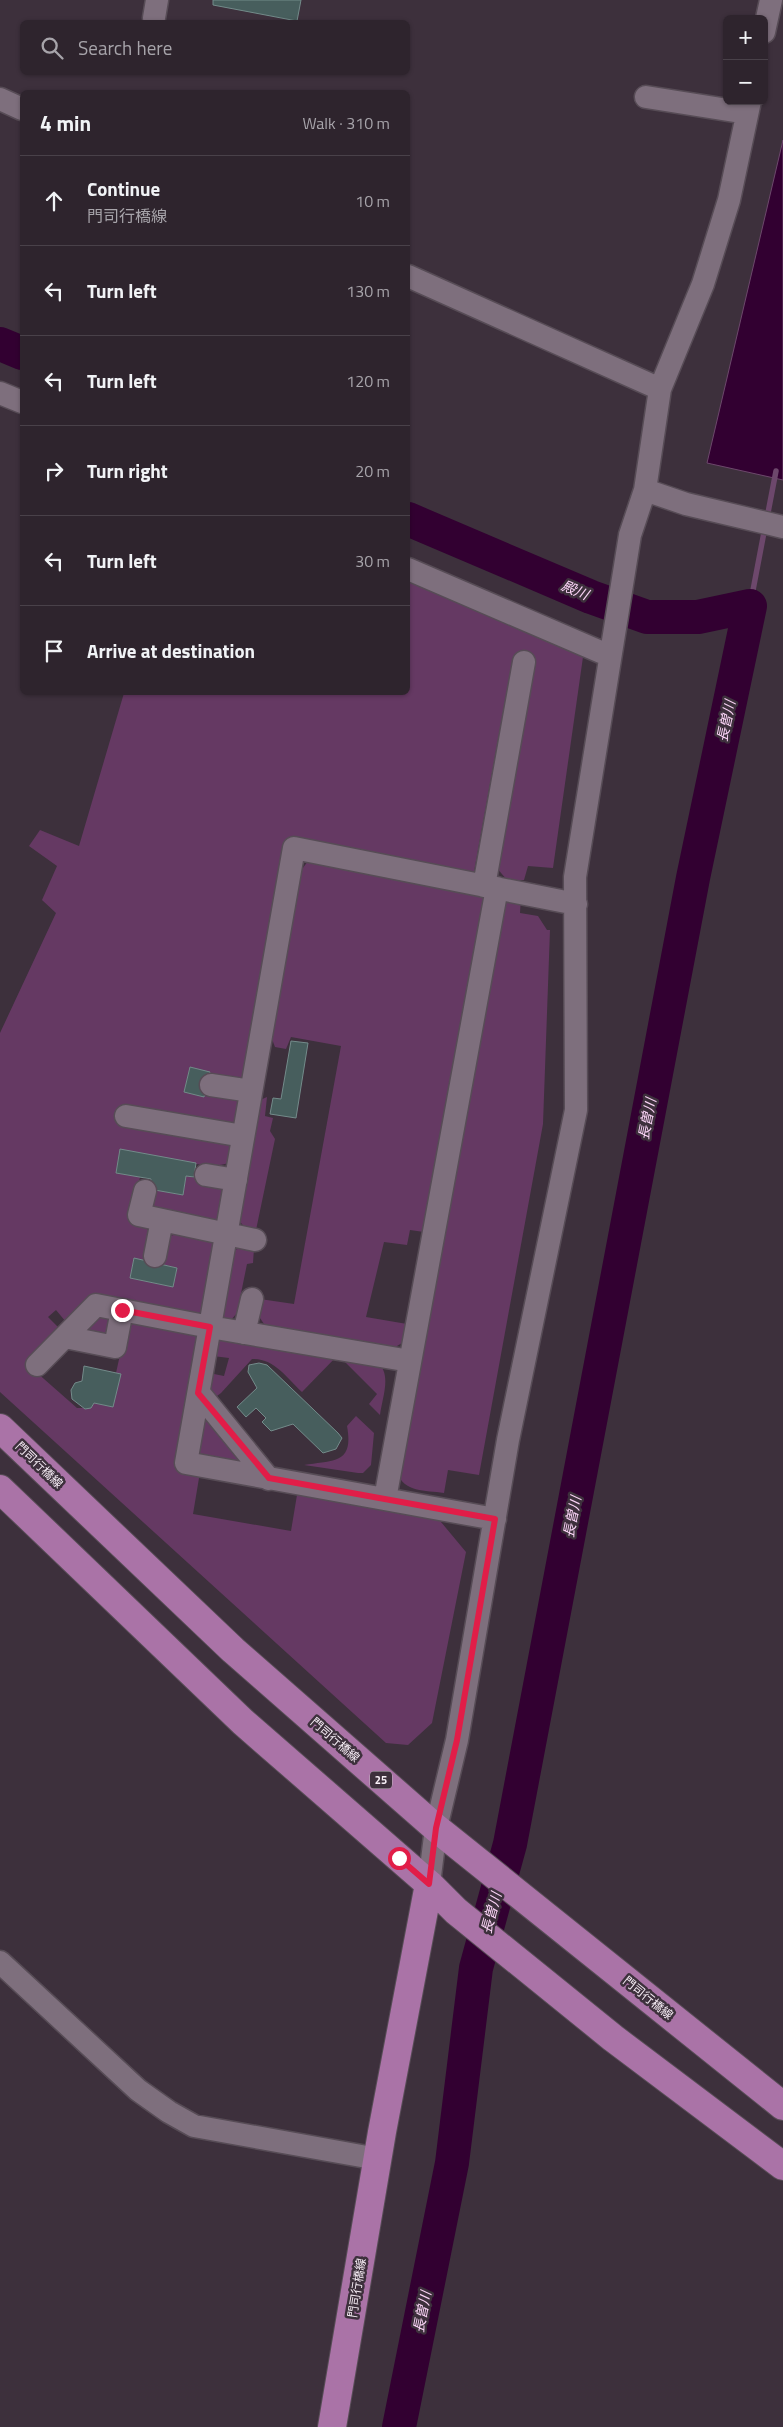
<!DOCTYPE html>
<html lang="en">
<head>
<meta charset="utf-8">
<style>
  :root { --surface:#2e242d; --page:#3a3039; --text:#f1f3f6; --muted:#a7a4aa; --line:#494149 }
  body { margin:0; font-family:"Titillium Web","Noto Sans JP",sans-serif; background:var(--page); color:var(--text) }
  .controls { position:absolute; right:15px; top:15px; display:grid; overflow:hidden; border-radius:8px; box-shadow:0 1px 4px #0004 }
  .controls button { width:45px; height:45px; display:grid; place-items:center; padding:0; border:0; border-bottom:1px solid var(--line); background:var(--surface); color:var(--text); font:25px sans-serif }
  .stop { position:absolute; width:15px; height:15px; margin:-11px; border:4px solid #e11d48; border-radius:50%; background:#fff }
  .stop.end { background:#e11d48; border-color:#fff; box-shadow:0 1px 5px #0008 }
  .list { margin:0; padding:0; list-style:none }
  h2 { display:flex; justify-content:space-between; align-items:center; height:65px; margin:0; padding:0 20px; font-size:21px }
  h2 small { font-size:16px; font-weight:400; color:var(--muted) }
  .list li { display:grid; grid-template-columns:32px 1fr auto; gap:15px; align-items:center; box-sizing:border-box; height:90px; padding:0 20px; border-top:1px solid var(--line) }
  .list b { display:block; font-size:19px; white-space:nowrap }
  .list p { margin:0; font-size:16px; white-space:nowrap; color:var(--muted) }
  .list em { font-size:16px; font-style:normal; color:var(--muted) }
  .icon { flex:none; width:28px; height:28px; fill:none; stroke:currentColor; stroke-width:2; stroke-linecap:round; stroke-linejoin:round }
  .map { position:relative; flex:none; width:783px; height:2427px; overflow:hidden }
  .search { position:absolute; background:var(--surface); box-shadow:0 1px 4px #0004; left:20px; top:20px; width:390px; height:55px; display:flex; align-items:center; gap:12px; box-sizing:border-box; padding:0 18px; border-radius:8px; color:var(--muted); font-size:19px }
  .panel { position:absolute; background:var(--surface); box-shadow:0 1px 4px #0004; left:20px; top:90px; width:390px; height:605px; border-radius:8px }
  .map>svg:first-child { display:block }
  .green { fill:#653963 }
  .water { fill:#320031; stroke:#6d486c }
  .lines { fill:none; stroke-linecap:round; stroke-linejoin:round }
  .stream { stroke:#6d486c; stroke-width:5.5 }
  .river { stroke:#320031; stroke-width:34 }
  .building { fill:#475e5d; stroke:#738b8a }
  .minor-casing { stroke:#574c56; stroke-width:25 }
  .major-casing { stroke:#574c56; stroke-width:30 }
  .minor { stroke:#7e6f7d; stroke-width:22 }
  .major { stroke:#aa73a7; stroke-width:28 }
  .route { stroke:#e11d48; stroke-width:6 }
  .labels { text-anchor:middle; stroke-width:5; stroke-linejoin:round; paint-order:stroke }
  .shield { fill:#3d303c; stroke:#c0b6bf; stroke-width:1 }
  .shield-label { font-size:11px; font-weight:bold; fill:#f8eff7 }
  .street-label { font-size:12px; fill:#f8eff7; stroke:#3d303c }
  .water-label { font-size:14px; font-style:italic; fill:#fbd4f7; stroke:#3d303c }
</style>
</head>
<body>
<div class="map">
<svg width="783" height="2427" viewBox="0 0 783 2427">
  <rect width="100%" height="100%" fill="#3d303c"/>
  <path class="green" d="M408,581L583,657L553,868L528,866L524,880H507L496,867L536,663L528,654L513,657L474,872L287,838L249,1075L240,1081L209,1078L210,1072L190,1067L184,1092L204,1097L206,1091L236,1095C246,1117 236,1123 223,1141L231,1147L228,1163C207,1172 146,1152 120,1150L116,1173L140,1177L131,1221L145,1227L150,1232L149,1261L134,1259L130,1278L173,1287L177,1268L161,1264L170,1236L177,1234L214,1242L203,1311L193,1315L94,1298L66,1322L56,1310L48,1317L61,1330L27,1364L77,1408H91L94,1403L113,1407L120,1374L116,1373L129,1314L196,1331L199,1341L179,1462L200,1472L193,1514L291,1531L298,1489L436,1516L466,1552L432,1723L408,1745L386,1743L0,1392V1033L56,913L42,900L57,866L29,846L40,830L79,846L124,693L408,692Z
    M308,861L476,888L485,899L424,1232L410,1230L407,1245L384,1242L366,1317L407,1324L402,1343L392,1349L266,1327L258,1315L260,1299L294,1304L341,1046L291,1037L286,1049L275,1047L269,1031L300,872Z
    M521,897L520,913L538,916L547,930H550L543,1124L479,1475L448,1470L444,1493C425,1490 404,1493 397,1472L504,899Z
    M267,1097L265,1116L273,1118L270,1131L275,1139L256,1230L246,1229L237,1218L258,1101Z
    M186,1176L223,1184L228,1193L219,1221L213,1224L152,1208L155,1190L183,1195Z
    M244,1246L254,1248L253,1263L247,1264L237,1313L231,1320L222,1316L230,1256L235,1250Z
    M117,1315L110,1336H82L93,1317Z
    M230,1335L376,1362C393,1372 382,1398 380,1415L369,1404L377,1394L338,1355L302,1392C287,1378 274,1358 252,1359L221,1393L217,1396C205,1392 207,1383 209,1373L224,1376L229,1358L213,1356C215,1345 217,1337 230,1335Z
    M356,1416L374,1433L371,1465L363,1473H358L304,1465C334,1460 354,1464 347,1426Z
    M206,1420L212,1422L240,1456L237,1463L203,1461L196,1452L202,1422Z"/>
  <path class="water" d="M783,140V480L707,463Z"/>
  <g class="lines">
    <path class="stream" d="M767,518L776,471
      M750,606L765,527"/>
    <path class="river" d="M0,344L22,353
      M399,2427L452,2163L476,1968L510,1844L693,878L750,606L698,617H647L591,597L408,519"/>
  </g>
  <path class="building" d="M213,0H301L297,21L213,5Z
    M291,1041L308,1043L296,1118L270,1114L273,1098L281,1099Z
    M190,1067L210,1072L204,1097L184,1092Z
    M120,1149L196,1163L194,1177L186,1176L183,1195L149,1189L151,1179L116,1173Z
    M134,1258L177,1268L173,1287L130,1278Z
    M259,1363L267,1365L338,1433L342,1438L336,1449L323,1453L293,1424L271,1431L262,1422L266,1418L256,1408L246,1417L237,1407L257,1388L248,1372L249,1365Z
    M84,1366L121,1374L113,1407L94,1403L91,1408L85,1409L72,1399L71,1390L75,1383L82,1381Z"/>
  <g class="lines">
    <g class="minor-casing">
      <path id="minor" d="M154,18L157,0
        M764,32L771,0
        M646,97L747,113
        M0,99L22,109
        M408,276L660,389
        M0,393L22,402
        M645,490L686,504L783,527
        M408,569L610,656
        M484,886L524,662
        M211,1085L251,1091
        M126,1116L243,1136
        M206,1175L236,1180
        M145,1191L139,1215L255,1240
        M155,1256L162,1220
        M244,1333L252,1299
        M65,1337L115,1347L122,1310
        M37,1365L96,1305L210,1327L410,1361
        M199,1393L269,1479
        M385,1499L497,888
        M495,1519L186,1463L294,848L576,904
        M429,1884L436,1828L457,1740L508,1440L576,1110L575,877L630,535L645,490L660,389L703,284L729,200L750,101
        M0,1962L138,2090L169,2112L194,2126L378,2159"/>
    </g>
    <g class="major-casing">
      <path id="major" d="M0,1428L233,1650L436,1828L783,2106
        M0,1489L243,1722L429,1884L456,1911L613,2038L783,2166
        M332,2427L382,2132L429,1884"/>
    </g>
    <use href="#minor" class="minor"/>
    <use href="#major" class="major"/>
  </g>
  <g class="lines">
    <path class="route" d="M122,1310L210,1327L198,1393L269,1478L495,1519L457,1740L436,1828L429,1884L399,1858"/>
  </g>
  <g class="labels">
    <rect class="shield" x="370" y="1771.5" width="22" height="17" rx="4"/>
    <g class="shield-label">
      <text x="381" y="1784">25</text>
    </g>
    <g class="street-label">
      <text transform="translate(39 1465) rotate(44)" y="4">門司行橋線</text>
      <text transform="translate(335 1740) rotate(41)" y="4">門司行橋線</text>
      <text transform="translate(648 1998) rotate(39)" y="4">門司行橋線</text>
      <text transform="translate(357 2288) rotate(-81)" y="4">門司行橋線</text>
    </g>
    <g class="water-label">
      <text transform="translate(575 590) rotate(23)" y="5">殿川</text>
      <text transform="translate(726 721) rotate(-78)" y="5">長曽川</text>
      <text transform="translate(647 1119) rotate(-79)" y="5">長曽川</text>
      <text transform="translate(572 1517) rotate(-79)" y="5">長曽川</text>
      <text transform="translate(491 1913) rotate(-75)" y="5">長曽川</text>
      <text transform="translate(422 2312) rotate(-79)" y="5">長曽川</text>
    </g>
  </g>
</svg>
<div class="controls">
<button>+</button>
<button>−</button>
</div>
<div class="stop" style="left:399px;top:1858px"></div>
<div class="stop end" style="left:122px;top:1310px"></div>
<div class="search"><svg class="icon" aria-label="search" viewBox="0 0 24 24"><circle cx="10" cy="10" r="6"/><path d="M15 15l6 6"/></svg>Search here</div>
<section class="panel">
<h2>4 min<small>Walk · 310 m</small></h2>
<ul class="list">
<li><svg class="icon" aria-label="ahead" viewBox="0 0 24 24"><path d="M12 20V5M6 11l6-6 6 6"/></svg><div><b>Continue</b><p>門司行橋線</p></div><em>10 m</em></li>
<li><svg class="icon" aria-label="left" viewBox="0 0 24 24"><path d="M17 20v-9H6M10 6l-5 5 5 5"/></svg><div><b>Turn left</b></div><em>130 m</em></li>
<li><svg class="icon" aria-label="left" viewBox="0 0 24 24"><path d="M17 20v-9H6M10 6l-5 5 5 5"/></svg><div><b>Turn left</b></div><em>120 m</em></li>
<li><svg class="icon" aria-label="right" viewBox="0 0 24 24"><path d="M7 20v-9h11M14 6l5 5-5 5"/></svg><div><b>Turn right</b></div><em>20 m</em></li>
<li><svg class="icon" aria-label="left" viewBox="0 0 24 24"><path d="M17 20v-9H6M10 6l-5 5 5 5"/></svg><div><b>Turn left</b></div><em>30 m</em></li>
<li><svg class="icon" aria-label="arrive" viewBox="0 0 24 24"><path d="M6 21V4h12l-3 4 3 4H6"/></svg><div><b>Arrive at destination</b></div></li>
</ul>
</section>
</div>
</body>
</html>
